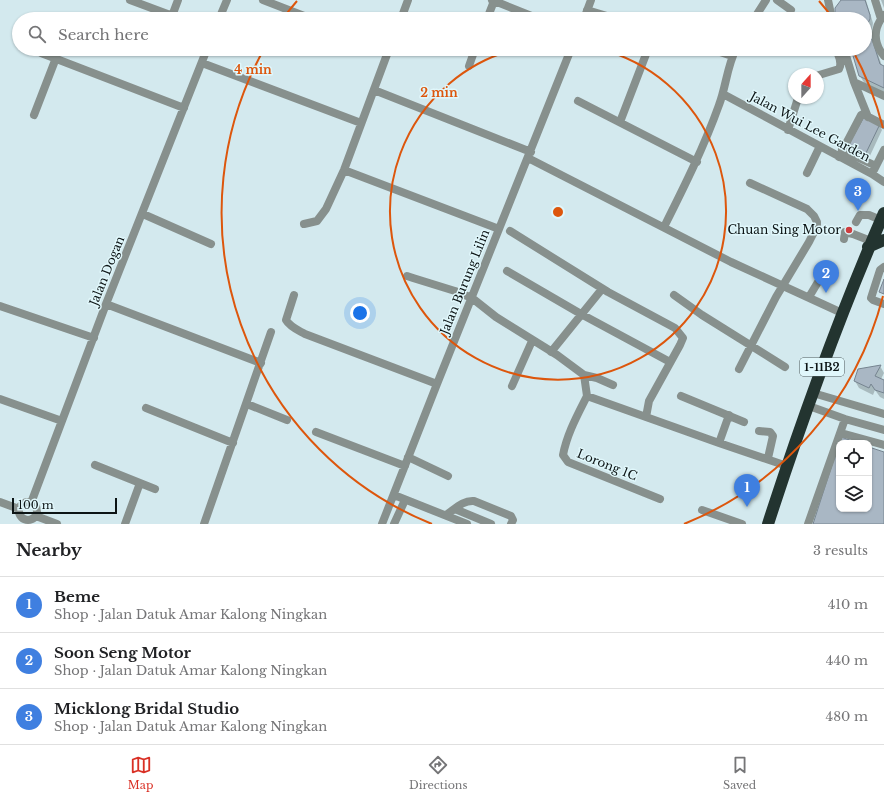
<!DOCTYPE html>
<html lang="en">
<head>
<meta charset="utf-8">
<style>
  :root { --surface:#fff; --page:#f2f2f2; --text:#202124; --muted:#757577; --line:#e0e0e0; --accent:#d93025 }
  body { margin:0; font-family:"Libre Baskerville",serif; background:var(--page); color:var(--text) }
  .controls { position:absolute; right:12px; bottom:12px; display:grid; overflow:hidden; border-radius:8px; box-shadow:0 1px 3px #0004 }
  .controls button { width:36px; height:36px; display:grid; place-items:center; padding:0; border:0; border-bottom:1px solid var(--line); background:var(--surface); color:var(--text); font:20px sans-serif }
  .compass { position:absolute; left:788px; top:68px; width:36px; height:36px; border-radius:50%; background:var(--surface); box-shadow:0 1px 3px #0004; rotate:21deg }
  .scale { position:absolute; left:12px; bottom:10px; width:105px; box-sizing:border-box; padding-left:4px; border:2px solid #0c1415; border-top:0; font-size:11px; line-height:14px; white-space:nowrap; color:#0c1415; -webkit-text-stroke:3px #e0f7fb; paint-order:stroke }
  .you { position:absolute; left:360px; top:313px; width:14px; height:14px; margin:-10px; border:3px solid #fff; border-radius:50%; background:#1a73e8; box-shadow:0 0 0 6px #1a73e833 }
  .badge { display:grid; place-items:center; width:26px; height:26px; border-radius:50%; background:var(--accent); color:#fff; font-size:13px; font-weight:700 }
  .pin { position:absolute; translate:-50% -33px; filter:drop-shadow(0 1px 2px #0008) }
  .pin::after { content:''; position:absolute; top:21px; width:14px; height:12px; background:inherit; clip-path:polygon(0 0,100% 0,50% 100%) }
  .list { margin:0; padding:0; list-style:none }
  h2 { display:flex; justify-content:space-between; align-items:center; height:52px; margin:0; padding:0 16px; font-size:17px }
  h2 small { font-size:13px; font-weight:400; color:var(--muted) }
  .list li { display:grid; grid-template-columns:26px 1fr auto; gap:12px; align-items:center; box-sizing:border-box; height:56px; padding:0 16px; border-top:1px solid var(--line) }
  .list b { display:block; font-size:15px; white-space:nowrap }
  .list p { margin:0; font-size:13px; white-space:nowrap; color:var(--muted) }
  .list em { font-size:13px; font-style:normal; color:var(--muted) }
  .icon { flex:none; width:22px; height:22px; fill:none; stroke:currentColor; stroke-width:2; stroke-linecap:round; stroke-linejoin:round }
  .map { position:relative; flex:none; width:884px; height:524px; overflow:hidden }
  .search { position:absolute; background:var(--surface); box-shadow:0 1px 3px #0004; left:12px; right:12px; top:12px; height:44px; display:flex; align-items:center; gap:10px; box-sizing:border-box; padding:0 14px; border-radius:22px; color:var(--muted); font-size:15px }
  .sheet { height:220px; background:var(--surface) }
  nav { display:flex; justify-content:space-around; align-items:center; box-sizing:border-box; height:56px; border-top:1px solid var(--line); background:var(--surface); font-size:11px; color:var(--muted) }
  nav a { display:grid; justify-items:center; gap:2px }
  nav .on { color:var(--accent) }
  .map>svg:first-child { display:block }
  .shadow { fill:#0003 }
  .building { fill:#a9b7c4; stroke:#768490 }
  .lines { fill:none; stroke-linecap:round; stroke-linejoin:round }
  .minor { stroke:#87908d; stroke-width:8 }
  .highway { stroke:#233430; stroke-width:12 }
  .ring { fill:none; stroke:#dd560c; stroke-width:2 }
  .poi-dot { fill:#cd3e40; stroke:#e0f7fb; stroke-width:1.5 }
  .labels { text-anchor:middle; stroke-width:3; stroke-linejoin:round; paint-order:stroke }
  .shield { fill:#e0f7fb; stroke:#4c585a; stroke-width:1 }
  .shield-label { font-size:11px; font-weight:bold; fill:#0c1415 }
  .street-label { font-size:12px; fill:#0c1415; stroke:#e0f7fb }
  .poi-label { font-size:12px; fill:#0c1415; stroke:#e0f7fb; text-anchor:end }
  .centre { fill:#dd560c; stroke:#e0f7fb; stroke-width:2 }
  .ring-label { font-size:12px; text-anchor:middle; font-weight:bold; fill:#dd560c; stroke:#e0f7fb; stroke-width:3; stroke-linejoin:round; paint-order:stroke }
</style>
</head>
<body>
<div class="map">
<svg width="884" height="524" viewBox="0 0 884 524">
  <rect width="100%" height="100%" fill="#d3e9ee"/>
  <path class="shadow" d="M843,0H866L873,23L872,30L865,32V19H838Z
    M881,0H884V8Z
    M865,42L876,48L882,66L884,67V93L865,84L860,76L852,49H865Z
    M879,125L882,130L868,160L854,152L851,147Z
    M880,366L884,373L881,379L884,381V399L880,397L875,390L873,395L859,388L855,381Z"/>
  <path class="building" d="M841,0H865L870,15V19L868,23L865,24V19H837L835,13V8Z
    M872,39L880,64L884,66V88L859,76L851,49H865V41Z
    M864,117L880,124L865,155L850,147L849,144Z
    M884,279V294L879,292Z
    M881,365L875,376L884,380V393L875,390L871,384L869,388L854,381L858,369Z
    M841,437L858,443H839V509H869V447L884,452V524H813Z"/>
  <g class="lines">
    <path class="minor" d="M130,0L181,19
      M263,0L312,19
      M492,0L539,19
      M777,0L791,10
      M828,0L832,19
      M875,0L881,19
      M587,10L617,19
      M884,15C873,28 873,43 884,56
      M172,16L178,0
      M219,19L227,0
      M401,19L408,0
      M487,19L494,1
      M584,19L591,0
      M754,19L766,0
      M711,49L732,56
      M844,49L854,82L884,96
      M41,53L184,108
      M202,63L361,123
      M469,66L475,49
      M819,75L839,69C843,62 838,55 836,49
      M854,82L868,117
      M374,90L531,152
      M723,94L872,174L884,182
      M578,101L697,162
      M34,115L56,58
      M620,122L648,49
      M788,130L798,98
      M842,150L876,166
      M839,157L861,115L863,114L884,125
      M528,158L731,262L842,313
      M344,170L499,229
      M874,170L884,150
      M807,173L820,146
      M143,214L211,244
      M856,222L860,215H869L881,220
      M304,224L317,221L326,209L344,170L389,49
      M664,227C684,187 704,147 719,105C726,87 727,66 736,49
      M510,231L608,292L675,328L683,338L680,345L649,401L646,417
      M844,239L845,232L853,234L871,241
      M884,267L880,270L871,298L873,300L884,304
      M507,271L581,314L670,362
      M407,276L413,278L455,291L472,298L496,317L557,355L584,375L587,396
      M294,295L286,320C290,327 298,330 305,334L437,384
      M674,295L702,315L785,367
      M809,297L821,277
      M106,304L261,363
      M0,306L94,338
      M551,352L602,289
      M739,369L776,297L809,242L817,226V222L814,216L807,209L750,183
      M584,375L597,378L613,385
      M512,386L532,341
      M813,393L884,414
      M587,396L719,443L787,466
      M587,396C577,416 567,434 563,455L568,462L660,499
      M681,396L744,422
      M0,399L62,421
      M247,404L287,420
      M809,406L845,419L884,430
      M146,408L233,443
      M759,431L770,432L773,436L768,458
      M316,432L405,466
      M841,433L884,445
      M719,443L729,415
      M408,457L448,476
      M95,465L155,489
      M394,495L467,524
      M0,502L19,509
      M19 511a9 9 0 1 1 18 0a9 9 0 1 1-18 0Z
      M31,503L106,304L207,49
      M455,509L491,524
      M702,510L742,524
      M446,515C455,509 463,500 474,501L511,516L513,520L511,524
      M36,516L57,524
      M125,524L140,483
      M204,524L271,332
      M382,524L437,384L571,49
      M394,524L405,500
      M808,524L845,419"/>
    <path class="highway" d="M868,247L884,240
      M768,524C802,419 840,314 884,213"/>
  </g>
  <g class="ring">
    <path d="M600 49A168 168 0 1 1 516 49"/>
    <path d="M883 296A336 336 0 0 1 684 524M432 524A336 336 0 0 1 264 49M284 17A336 336 0 0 1 297 1M819 1A336 336 0 0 1 832 17M852 49A336 336 0 0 1 883 128"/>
  </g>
  <circle class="poi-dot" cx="849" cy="230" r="4"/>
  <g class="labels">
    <rect class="shield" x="800" y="358" width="44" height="18" rx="3"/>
    <g class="shield-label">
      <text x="822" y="371">1-11B2</text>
    </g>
    <g class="street-label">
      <text transform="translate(810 127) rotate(28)" y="4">Jalan Wui Lee Garden</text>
      <text transform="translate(107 271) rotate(-68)" y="4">Jalan Dogan</text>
      <text transform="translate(465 282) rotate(-68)" y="4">Jalan Burung Lilin</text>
      <text transform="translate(607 465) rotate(22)" y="4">Lorong 1C</text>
    </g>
    <g class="poi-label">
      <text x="841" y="234">Chuan Sing Motor</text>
    </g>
  </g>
  <circle cx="558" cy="212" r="6" class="centre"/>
  <g class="ring-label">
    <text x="253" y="74">4 min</text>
    <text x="439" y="97">2 min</text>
  </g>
</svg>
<div class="controls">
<button><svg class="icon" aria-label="locate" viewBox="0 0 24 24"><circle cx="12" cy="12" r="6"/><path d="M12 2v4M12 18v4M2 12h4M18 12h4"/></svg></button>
<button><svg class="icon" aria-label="layers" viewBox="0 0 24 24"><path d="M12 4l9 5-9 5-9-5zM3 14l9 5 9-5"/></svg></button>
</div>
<svg class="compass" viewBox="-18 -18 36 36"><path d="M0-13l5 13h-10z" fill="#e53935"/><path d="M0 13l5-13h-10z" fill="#757577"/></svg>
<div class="scale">100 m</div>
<div class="you"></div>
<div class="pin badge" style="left:747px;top:507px;background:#3f7fe0">1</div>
<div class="pin badge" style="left:826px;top:293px;background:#3f7fe0">2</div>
<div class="pin badge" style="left:858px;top:211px;background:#3f7fe0">3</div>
<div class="search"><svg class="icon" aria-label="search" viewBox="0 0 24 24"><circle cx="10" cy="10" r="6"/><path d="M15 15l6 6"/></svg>Search here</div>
</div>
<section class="sheet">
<h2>Nearby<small>3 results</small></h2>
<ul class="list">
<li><span class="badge" style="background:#3f7fe0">1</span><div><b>Beme</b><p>Shop · Jalan Datuk Amar Kalong Ningkan</p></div><em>410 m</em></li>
<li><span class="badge" style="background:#3f7fe0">2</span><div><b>Soon Seng Motor</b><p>Shop · Jalan Datuk Amar Kalong Ningkan</p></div><em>440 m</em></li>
<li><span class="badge" style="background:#3f7fe0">3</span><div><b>Micklong Bridal Studio</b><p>Shop · Jalan Datuk Amar Kalong Ningkan</p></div><em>480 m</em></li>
</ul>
</section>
<nav>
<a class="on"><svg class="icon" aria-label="map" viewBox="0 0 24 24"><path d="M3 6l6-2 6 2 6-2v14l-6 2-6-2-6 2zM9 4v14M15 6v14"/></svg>Map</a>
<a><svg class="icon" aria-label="directions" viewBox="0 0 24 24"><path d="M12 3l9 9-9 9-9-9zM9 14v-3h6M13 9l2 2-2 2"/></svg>Directions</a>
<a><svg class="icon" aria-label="saved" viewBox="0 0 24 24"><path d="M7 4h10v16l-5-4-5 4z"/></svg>Saved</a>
</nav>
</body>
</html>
